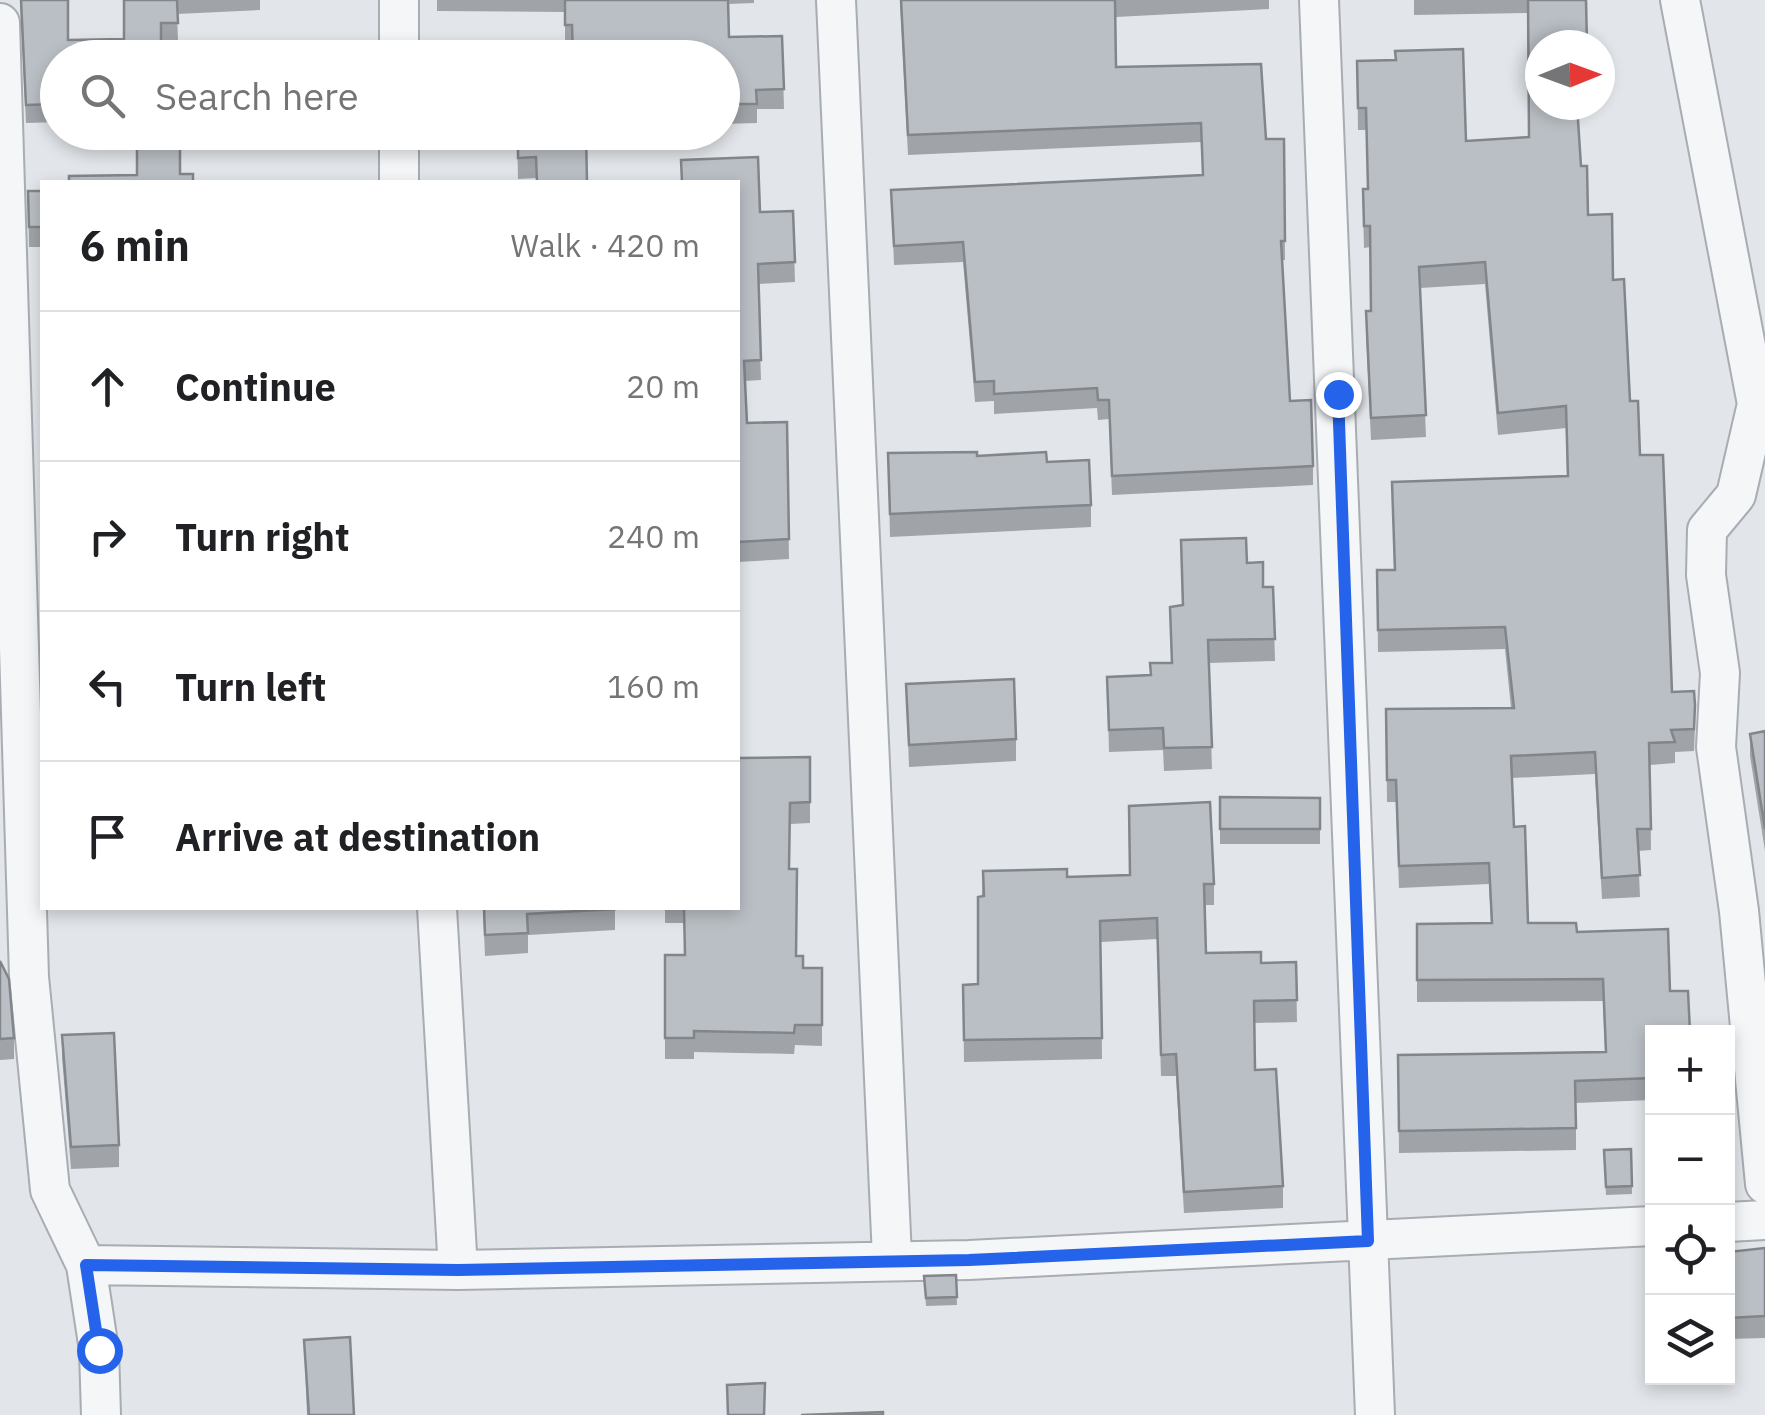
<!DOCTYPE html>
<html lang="en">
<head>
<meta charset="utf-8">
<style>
  :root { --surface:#fff; --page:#f6f6f6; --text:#202124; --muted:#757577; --line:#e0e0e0 }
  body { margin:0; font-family:"IBM Plex Sans",sans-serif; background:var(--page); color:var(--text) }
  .controls { position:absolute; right:30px; bottom:30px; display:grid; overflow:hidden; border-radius:0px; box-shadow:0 5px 15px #0003 }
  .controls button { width:90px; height:90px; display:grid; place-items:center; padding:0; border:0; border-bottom:2px solid var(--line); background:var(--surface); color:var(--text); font:50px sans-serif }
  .compass { position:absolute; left:1525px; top:30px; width:90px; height:90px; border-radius:50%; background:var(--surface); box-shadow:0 5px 15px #0003; rotate:89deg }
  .stop { position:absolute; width:30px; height:30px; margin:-22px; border:8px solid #2563eb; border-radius:50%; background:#fff }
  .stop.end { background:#2563eb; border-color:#fff; box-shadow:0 2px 10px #0008 }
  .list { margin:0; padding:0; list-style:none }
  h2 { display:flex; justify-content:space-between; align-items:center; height:130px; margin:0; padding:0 40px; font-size:42px }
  h2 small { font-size:32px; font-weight:400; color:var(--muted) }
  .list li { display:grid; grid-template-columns:65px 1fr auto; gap:30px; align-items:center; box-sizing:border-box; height:150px; padding:0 40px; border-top:2px solid var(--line) }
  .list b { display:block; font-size:38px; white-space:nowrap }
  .list em { font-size:32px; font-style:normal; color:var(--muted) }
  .icon { flex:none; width:55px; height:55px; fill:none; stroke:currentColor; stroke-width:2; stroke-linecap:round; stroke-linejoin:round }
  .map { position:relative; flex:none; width:1765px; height:1415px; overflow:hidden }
  .search { position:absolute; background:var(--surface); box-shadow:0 5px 15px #0003; left:40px; top:40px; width:700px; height:110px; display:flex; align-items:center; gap:25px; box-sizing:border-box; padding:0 35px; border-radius:55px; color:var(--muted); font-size:38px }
  .panel { position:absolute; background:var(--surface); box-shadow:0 5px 15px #0003; left:40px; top:180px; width:700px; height:730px; border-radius:0px }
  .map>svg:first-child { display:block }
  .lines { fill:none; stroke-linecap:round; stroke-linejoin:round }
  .minor-casing { stroke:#a8acb3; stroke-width:42 }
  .minor { stroke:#f4f6f8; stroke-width:38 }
  .wall { fill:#a0a4a9 }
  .building { fill:#babfc5; stroke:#82868a; stroke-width:2.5 }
  .route { stroke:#2563eb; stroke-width:12 }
</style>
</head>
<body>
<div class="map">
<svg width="1765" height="1415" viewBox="0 0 1765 1415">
  <rect width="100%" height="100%" fill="#e2e5e9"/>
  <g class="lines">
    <g class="minor-casing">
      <path id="minor" d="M836,0L892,1258
        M1319,0L1375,1415
        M1680,0L1757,404L1736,495L1707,530L1706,575L1720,673L1716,747L1739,911L1765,1184
        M0,23L29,977L50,1190L86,1265L99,1350L101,1415
        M399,58V0
        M399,182V132
        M437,908L458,1270
        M1728,1222L1765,1220
        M86,1265L458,1270L969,1260L1652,1226"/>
    </g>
    <use href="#minor" class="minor"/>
  </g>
  <path class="wall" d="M20,0H68V40L124,39V0H260V10L177,14L178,40H161L58,58V122L26,123Z
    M437,0H754V3L728,4L729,37L782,36L784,109H757V123L722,124V58L565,44V12L437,11Z
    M900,0H1269V9L1116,17V67L1266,139H1284L1285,260H1282L1290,401L1313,466V485L1112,495L1109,419L1098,420L1097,408L994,414V401L975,402L963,262L894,265L891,190L1203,175L1201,142L908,155Z
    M1414,0H1586L1540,45L1581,166L1588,215L1613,280L1630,401L1640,455L1672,692L1695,727L1694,751L1675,752V763L1650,765L1651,850L1638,851L1640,897L1602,899L1595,774L1512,778L1514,827L1528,923L1577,932L1652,1032V1100L1576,1103V1150L1399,1153L1398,1055L1605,1052L1603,1001L1417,1002V924L1491,923L1489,884L1399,888L1396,802H1387L1386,709L1511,708L1505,649L1378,652L1377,570H1394L1392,482L1567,476L1566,428L1498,435L1485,284L1420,288L1426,437L1371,440L1366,333V311H1371L1370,247L1364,248L1363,211L1368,189L1366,130H1358L1357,61L1466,141L1529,137L1528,13L1414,15Z
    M517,132H586L536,178L518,179Z
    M758,157L760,212L793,211L795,282L758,284L761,380L745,381L747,423L787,422L789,559L738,562V182H681V160Z
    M28,191H42V247H29Z
    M888,453L977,456L1047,462L1091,505V527L890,537Z
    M1181,540L1247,563L1263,587H1273L1275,661L1209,663L1212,769L1164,771L1163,750L1109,752L1107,677L1150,675L1171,663L1182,606Z
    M906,684L1016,739V761L909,767Z
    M1765,731V851L1750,756V734Z
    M810,757V823L790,824L789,869L797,956L803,968H822V1046L795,1045L794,1054L694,1052V1059H665V955H684V923H665V908H738Z
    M1220,797L1320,798V844H1220Z
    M983,871L1214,884V905H1204L1206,953L1261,963L1296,962L1297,1022L1255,1023V1070L1283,1186V1208L1184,1213L1176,1076H1161L1157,939L1101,942L1102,1059L964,1062L963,985L978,984Z
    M483,908H615V930L528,935V953L485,956Z
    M0,961L14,1038V1059L0,1060Z
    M62,1035L119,1145V1167L71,1169L62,1057Z
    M1631,1149L1632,1194L1606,1195L1604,1150Z
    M1765,1248V1338L1728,1339V1252Z
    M956,1275L957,1305L926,1306L924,1276Z
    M304,1340L354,1415H307Z"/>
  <path class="building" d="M21,0H68V40L124,39V0H177L178,23H161V58H58V104L26,105Z
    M565,0H728L729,37L782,36L784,89L756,90L757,104H722V58H573L572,25H565Z
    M901,0H1115L1116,67L1261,64L1266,139H1284L1285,241H1281L1290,401L1311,400L1313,466L1112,476L1109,400H1098L1097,388L994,394V381L975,382L963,242L894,246L891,190L1203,175L1201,123L908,135Z
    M1528,0H1586L1587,45H1540V105H1577L1581,166H1587L1588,215L1612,214L1613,280L1624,279L1630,401H1638L1640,455H1663L1672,692L1694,691L1695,705L1694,729L1671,730L1675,742L1649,743L1651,829H1637L1640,875L1602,878L1595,752L1511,756L1514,827L1525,826L1528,923H1576L1577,932L1668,929L1670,991H1688L1690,1032H1652V1078L1575,1081L1576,1128L1399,1131L1398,1055L1606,1052L1603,979L1417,980V924L1492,923L1489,863L1399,866L1396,780H1387L1386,709L1514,708L1505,627L1378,630L1377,570H1395L1392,482L1568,476L1566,406L1498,413L1485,262L1419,267L1426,415L1371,418L1366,311H1371L1370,226H1364L1363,189H1368L1366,108H1358L1357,61L1396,60L1395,51L1463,49L1466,141L1529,137Z
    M137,132H180V174H193V182H69V176L137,175Z
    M518,132H586L587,182H537L536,157L518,158Z
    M758,157L760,212L793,211L795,262L758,264L761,360L744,361L747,423L787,422L789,539L738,542V182H682L681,160Z
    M28,191H42V227H29Z
    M977,452V456L1046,452L1047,462L1089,460L1091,505L890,514L888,453Z
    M1246,538L1247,563L1263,562V587H1273L1275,639L1208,640L1212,747L1164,748L1163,728L1109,730L1107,677L1151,675L1150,663H1172L1170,607L1183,605L1181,540Z
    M1014,679L1016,739L909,745L906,684Z
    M1765,731V829L1750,734Z
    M810,757V802L790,803L789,869H797L796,956H803V968H822V1025H795L794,1033L694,1031V1038H665V955H685L684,908H738V758Z
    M1220,797L1320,798V829H1220Z
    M1210,802L1214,884H1204L1206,953L1261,952V963L1296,962L1297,1000L1254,1001L1255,1070L1276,1069L1283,1186L1184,1192L1176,1054L1161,1055L1157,918L1100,921L1102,1038L964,1040L963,985L978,984V897L984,896L983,871L1067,869V877L1130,875L1129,806Z
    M484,908H615V909L527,914L528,933L485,935Z
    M0,961L9,979L14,1038L0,1039Z
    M114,1033L119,1145L71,1147L62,1035Z
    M1631,1149L1632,1186L1606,1187L1604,1150Z
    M1765,1248V1316L1728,1318V1252Z
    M956,1275L957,1297L926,1298L924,1276Z
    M350,1337L354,1415H309L304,1340Z
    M765,1383L764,1415H728L727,1385Z
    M883,1412V1415H801Z"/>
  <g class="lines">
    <path class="route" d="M99,1350L86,1265L458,1270L969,1260L1368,1241L1338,394"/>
  </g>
</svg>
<div class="controls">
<button>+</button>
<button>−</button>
<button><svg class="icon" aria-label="locate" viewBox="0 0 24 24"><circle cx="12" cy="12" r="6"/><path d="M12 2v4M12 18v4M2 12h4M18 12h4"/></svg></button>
<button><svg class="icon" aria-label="layers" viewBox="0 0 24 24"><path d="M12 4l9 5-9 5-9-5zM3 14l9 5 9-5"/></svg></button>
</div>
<svg class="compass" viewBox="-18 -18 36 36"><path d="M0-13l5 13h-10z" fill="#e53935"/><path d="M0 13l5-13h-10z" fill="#757577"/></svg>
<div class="stop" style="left:99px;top:1350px"></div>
<div class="stop end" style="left:1338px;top:394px"></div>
<div class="search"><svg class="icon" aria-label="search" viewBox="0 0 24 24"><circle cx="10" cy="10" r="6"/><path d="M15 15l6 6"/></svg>Search here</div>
<section class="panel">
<h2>6 min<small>Walk · 420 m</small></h2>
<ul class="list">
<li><svg class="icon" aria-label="ahead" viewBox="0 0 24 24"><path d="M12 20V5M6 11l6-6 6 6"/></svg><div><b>Continue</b></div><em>20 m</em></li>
<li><svg class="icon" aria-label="right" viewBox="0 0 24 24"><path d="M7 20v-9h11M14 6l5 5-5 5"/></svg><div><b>Turn right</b></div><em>240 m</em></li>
<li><svg class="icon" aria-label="left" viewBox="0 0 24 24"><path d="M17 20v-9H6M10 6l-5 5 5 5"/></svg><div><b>Turn left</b></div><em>160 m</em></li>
<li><svg class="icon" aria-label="arrive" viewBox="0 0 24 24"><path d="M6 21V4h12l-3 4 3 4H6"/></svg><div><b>Arrive at destination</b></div></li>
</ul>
</section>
</div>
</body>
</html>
